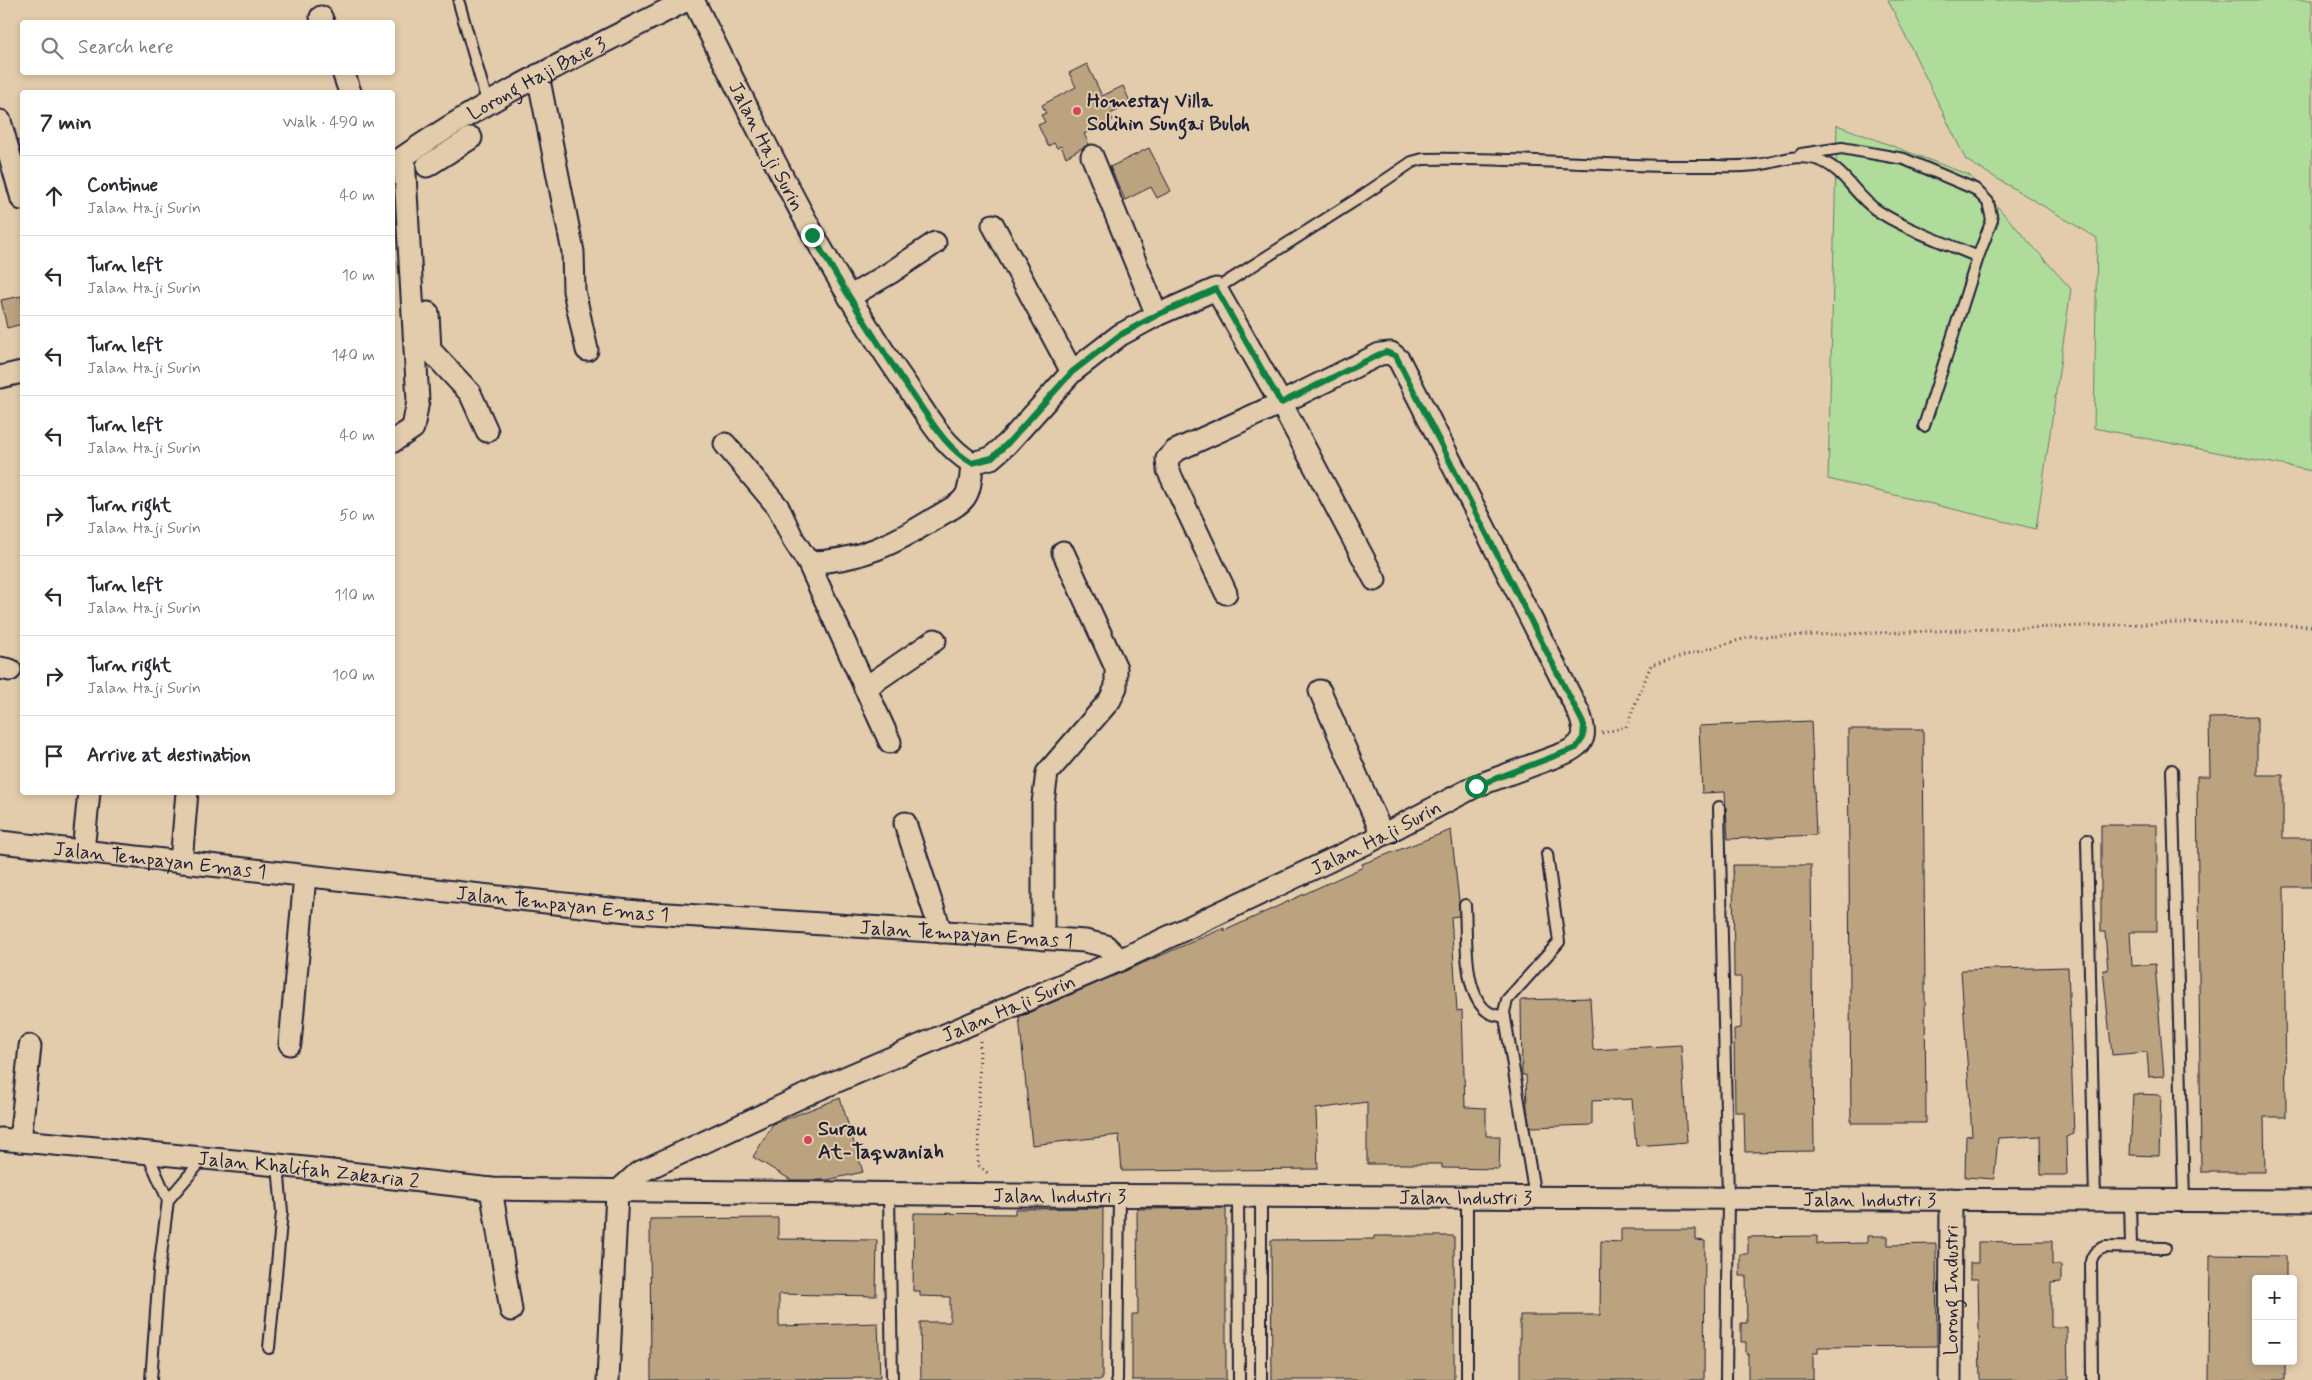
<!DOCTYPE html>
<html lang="en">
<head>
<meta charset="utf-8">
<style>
  :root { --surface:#fff; --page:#f2f2f3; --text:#2b2b33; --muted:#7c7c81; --line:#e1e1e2 }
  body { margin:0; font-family:Mynerve,sans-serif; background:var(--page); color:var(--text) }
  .controls { position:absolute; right:15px; bottom:15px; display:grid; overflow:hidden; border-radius:5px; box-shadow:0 2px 8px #0003 }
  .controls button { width:45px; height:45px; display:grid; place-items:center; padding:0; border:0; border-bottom:1px solid var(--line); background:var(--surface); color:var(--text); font:25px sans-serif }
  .stop { position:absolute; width:15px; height:15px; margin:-11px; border:4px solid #0b8043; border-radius:50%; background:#fff }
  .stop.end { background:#0b8043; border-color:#fff; box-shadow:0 1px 5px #0008 }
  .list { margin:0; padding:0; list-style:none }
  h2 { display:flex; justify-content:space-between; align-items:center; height:65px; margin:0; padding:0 20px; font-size:21px }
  h2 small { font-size:16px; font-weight:400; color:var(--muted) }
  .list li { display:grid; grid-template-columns:32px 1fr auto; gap:15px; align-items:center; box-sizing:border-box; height:80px; padding:0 20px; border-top:1px solid var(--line) }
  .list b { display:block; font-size:19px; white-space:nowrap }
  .list p { margin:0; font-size:16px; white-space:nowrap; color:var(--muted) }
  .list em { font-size:16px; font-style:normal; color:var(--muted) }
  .icon { flex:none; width:28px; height:28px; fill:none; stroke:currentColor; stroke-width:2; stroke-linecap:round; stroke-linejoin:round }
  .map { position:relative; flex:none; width:2312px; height:1380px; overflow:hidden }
  .search { position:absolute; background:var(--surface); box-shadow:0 2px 8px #0003; left:20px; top:20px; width:375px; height:55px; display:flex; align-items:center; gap:12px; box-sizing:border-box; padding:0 18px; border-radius:5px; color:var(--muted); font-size:19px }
  .panel { position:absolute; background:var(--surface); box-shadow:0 2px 8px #0003; left:20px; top:90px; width:375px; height:705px; border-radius:5px }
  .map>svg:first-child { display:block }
  .green { fill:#afdc9b; stroke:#687f6b }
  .building { fill:#bba380; stroke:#22223b }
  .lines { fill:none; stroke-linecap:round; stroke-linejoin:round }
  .service-casing { stroke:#22223b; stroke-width:14 }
  .minor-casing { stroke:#22223b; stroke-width:25 }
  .path { stroke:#22223b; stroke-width:3; stroke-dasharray:1 4; stroke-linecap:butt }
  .service { stroke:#e2ccab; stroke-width:10 }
  .minor { stroke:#e2ccab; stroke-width:21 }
  .route { stroke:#0b8043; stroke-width:6 }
  .poi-dot { fill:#d1495b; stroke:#e2ccab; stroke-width:2 }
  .labels { text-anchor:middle; stroke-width:4; stroke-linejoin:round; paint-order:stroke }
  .street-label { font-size:20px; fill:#22223b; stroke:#e2ccab }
  .poi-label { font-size:20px; font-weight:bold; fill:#22223b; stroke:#e2ccab; text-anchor:start }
</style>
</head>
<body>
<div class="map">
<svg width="2312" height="1380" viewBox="0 0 2312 1380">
  <rect width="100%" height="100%" fill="#e2ccab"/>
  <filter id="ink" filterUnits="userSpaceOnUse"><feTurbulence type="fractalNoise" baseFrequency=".02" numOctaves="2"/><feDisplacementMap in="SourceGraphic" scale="10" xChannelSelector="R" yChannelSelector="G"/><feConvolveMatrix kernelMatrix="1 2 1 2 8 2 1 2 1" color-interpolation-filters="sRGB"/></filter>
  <g filter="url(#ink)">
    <path class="green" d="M1888,0H2312V471L2094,428L2097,238L1966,160Z
      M1837,125L1969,175L2071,289L2036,529L1828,479Z"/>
    <path class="building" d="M1087,64L1102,96L1123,86L1131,104L1110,114L1113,120L1084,134L1089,144L1066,157L1061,146L1057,148L1054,143L1048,146L1038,125L1045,122L1041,115L1046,113L1042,105L1076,87L1069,73Z
      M1149,148L1171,191L1157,198L1151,187L1125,200L1110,167Z
      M22,296V324L7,328L1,300Z
      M2257,717V775H2283V838H2312V887H2284L2286,1117H2264L2265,1172H2201L2197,776H2210L2209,718Z
      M1811,721L1816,835L1728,839L1725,792L1702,793L1699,726Z
      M1848,729H1923L1926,1123H1851Z
      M2101,825H2157V932H2130L2132,966L2155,964L2164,1076L2149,1077L2147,1052L2112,1055L2103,970H2108L2105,932H2101Z
      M1451,830L1459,901V916L1451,917L1457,1011L1462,1010L1465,1107L1486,1108V1136H1500L1499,1169L1442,1168V1164H1367V1102L1316,1109L1318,1169L1122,1171L1119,1135L1032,1145L1019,1017L1224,928V931L1363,867L1362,864Z
      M1733,865H1811L1814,1151L1745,1152L1744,1112H1735L1734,1029L1741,1028V977H1734Z
      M2068,967L2074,1134L2066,1137L2067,1175H2041L2040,1136L1998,1138L1994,1179L1965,1177L1966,1136L1972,1135L1961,970Z
      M1590,998L1593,1050L1681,1045L1687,1142L1636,1146L1632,1099L1592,1101V1125L1530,1127L1527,1108L1526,1075H1522L1521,1000Z
      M2133,1094L2161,1095L2159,1156L2130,1155Z
      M840,1098L863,1172L827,1180H791L753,1157L773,1124Z
      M1103,1208L1102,1380H921L920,1322H950V1297L920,1296V1291H913L914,1213L1015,1214V1209Z
      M1226,1208V1380H1132V1314H1138L1137,1209Z
      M778,1218V1239L877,1240L876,1296L779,1294V1326L878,1323L880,1378L651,1380L650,1219Z
      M1621,1229H1696V1240L1705,1241L1704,1380H1520V1315H1600L1601,1241L1621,1242Z
      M1374,1236H1454V1380H1272L1271,1240L1374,1239Z
      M1817,1236V1244L1867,1243V1236H1888V1245L1936,1244L1937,1346L1818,1347V1353H1813V1380H1748V1354H1746V1342H1741V1323H1747L1746,1276H1740V1254H1748V1237Z
      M2052,1241V1265H2061V1282L2051,1283V1327H2067L2068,1380H1980L1978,1279H1970V1263H1978V1242Z
      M2210,1255L2286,1256V1279H2256V1361H2285V1380H2209Z"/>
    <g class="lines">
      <g class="service-casing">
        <path id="service" d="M459,3L488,105
          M1801,154L1842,148L1904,159L1975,189L1988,202L1992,220L1978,257L1924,426
          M1216,289L1362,196L1412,162L1423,159C1516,157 1610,167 1703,166C1720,166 1738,167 1756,165C1777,163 1797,152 1819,160C1844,169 1854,194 1875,209C1902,228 1946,243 1978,257
          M2172,770L2184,1200
          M1719,807L1728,1198L1726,1380
          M2087,840L2095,1200
          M1465,905C1467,933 1462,998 1490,1013C1494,1015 1500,1016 1505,1017
          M147,1153L168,1200
          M889,1194L892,1380
          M1238,1195L1239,1380
          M1261,1195V1380
          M1467,1197V1380
          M1535,1197L1504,1012L1507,1000L1559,942L1547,854
          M2130,1200L2131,1247
          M269,1348L282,1212L278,1165
          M151,1380L159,1271L168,1200L203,1159
          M1117,1380L1119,1195
          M2092,1380L2091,1261C2093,1253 2097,1250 2105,1247L2165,1248"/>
      </g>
      <g class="minor-casing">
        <g id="minor">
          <path d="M321,17L323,22"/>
          <path d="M343,72L350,92"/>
          <path d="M538,75L573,252L574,291L587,350"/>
          <path d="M0,121L22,199"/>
          <path d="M1092,156L1157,315"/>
          <path id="s1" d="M392,165C483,99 587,51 687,0"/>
          <path d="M427,166L471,138"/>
          <path d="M993,225L1072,372"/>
          <path d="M849,297L890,273L935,243"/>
          <path d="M428,313L430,350L470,393L487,431"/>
          <path d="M0,377L22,372"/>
          <path d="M392,442L413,428L418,401L404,157"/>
          <path d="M725,444L778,507L793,539L808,562"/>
          <path d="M1226,593L1168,470L1167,459L1175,451L1281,403L1375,580"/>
          <path d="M0,668L10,670"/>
          <path d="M865,688L935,640"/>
          <path d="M1320,691L1382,834"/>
          <path d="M890,742L808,562C859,562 895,543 937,517C946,511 959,506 965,497C971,488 971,474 972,463"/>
          <path d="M905,823L941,932"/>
          <path id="s2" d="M0,842L637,912L1085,941L1106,946L1120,960"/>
          <path d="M83,851L89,792"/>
          <path d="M181,862L187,792"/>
          <path d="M1043,939V803L1047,773L1110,700L1116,687V668L1063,552"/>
          <path d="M290,1044L305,876"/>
          <path id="s3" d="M0,1139L278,1165L491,1189L1015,1195L2312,1201"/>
          <path d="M20,1141L30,1046"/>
          <path d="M491,1189L511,1310"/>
          <path id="s4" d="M617,1192L638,1173L814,1091L1120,960L1369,842L1476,786L1565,753C1586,743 1587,734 1579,713L1399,360L1391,353L1380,354L1281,403L1216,289L1157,315L1120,335L1072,372L1007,444L991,458L972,463C943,446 926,414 907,386C822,265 760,132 693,0"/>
          <path d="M608,1380L617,1192"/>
          <path id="s5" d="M1950,1380L1951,1199"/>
        </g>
      </g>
      <path class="path" d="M1602,733L1626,727L1651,665L1750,637L2208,622L2312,626
        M980,1041L978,1165L989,1174"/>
      <use href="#service" class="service"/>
      <use href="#minor" class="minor"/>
    </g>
  </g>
  <g class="lines" filter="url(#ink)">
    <path class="route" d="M812,235C845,290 878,345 915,398C932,422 946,448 972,463L992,458L1007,444L1072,372L1120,335L1157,315L1216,289L1281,403L1380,354L1386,352L1396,356L1584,725L1583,738L1576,748L1476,786"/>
  </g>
  <g class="poi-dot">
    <circle cx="1077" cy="111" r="5"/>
    <circle cx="808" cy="1140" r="5"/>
  </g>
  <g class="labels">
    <g class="street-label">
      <text dy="7" stroke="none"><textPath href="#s1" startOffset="169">Lorong Haji Baie 3</textPath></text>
      <text transform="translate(767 146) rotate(63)" y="7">Jalan Haji Surin</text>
      <text dy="7" stroke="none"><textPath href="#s4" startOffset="839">Jalan Haji Surin</textPath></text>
      <text dy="7" stroke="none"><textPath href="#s2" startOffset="161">Jalan Tempayan Emas 1</textPath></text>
      <text dy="7" stroke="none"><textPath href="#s2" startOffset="566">Jalan Tempayan Emas 1</textPath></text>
      <text dy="7" stroke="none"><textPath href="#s2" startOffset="971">Jalan Tempayan Emas 1</textPath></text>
      <text dy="7" stroke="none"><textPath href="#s4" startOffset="434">Jalan Haji Surin</textPath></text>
      <text dy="7" stroke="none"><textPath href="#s3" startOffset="310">Jalan Khalifah Zakaria 2</textPath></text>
      <text dy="7" stroke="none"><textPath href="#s3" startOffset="1062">Jalan Industri 3</textPath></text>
      <text dy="7" stroke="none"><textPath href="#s3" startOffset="1468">Jalan Industri 3</textPath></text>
      <text dy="7" stroke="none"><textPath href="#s3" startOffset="1872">Jalan Industri 3</textPath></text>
      <text dy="7" stroke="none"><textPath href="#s5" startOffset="90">Lorong Industri</textPath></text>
    </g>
    <g class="poi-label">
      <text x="1087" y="107">Homestay Villa<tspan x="1087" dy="23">Solihin Sungai Buloh</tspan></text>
      <text x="818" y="1135">Surau<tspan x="818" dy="23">At-Taqwaniah</tspan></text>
    </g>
  </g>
</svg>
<div class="controls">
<button>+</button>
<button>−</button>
</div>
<div class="stop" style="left:1476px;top:786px"></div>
<div class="stop end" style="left:812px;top:235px"></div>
<div class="search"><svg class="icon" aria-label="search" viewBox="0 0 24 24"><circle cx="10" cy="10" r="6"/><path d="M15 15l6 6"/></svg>Search here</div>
<section class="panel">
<h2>7 min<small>Walk · 490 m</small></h2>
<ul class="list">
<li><svg class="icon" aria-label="ahead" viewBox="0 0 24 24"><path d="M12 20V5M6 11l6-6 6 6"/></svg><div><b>Continue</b><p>Jalan Haji Surin</p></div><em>40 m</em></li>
<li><svg class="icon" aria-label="left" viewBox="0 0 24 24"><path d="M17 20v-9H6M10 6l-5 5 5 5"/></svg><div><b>Turn left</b><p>Jalan Haji Surin</p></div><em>10 m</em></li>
<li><svg class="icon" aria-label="left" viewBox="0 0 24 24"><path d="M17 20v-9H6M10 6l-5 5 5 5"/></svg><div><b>Turn left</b><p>Jalan Haji Surin</p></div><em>140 m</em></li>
<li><svg class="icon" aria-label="left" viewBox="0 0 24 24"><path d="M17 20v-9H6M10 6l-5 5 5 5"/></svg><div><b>Turn left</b><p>Jalan Haji Surin</p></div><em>40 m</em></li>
<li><svg class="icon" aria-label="right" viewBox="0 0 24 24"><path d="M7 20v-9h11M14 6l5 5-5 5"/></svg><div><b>Turn right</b><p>Jalan Haji Surin</p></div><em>50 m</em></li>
<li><svg class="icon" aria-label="left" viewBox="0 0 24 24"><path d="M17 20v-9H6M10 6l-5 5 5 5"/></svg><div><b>Turn left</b><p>Jalan Haji Surin</p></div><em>110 m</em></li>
<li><svg class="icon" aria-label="right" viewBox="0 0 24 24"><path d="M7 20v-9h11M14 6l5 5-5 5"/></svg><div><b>Turn right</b><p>Jalan Haji Surin</p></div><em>100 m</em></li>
<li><svg class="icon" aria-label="arrive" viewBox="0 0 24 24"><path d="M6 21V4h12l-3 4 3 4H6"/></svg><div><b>Arrive at destination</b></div></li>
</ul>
</section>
</div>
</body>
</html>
